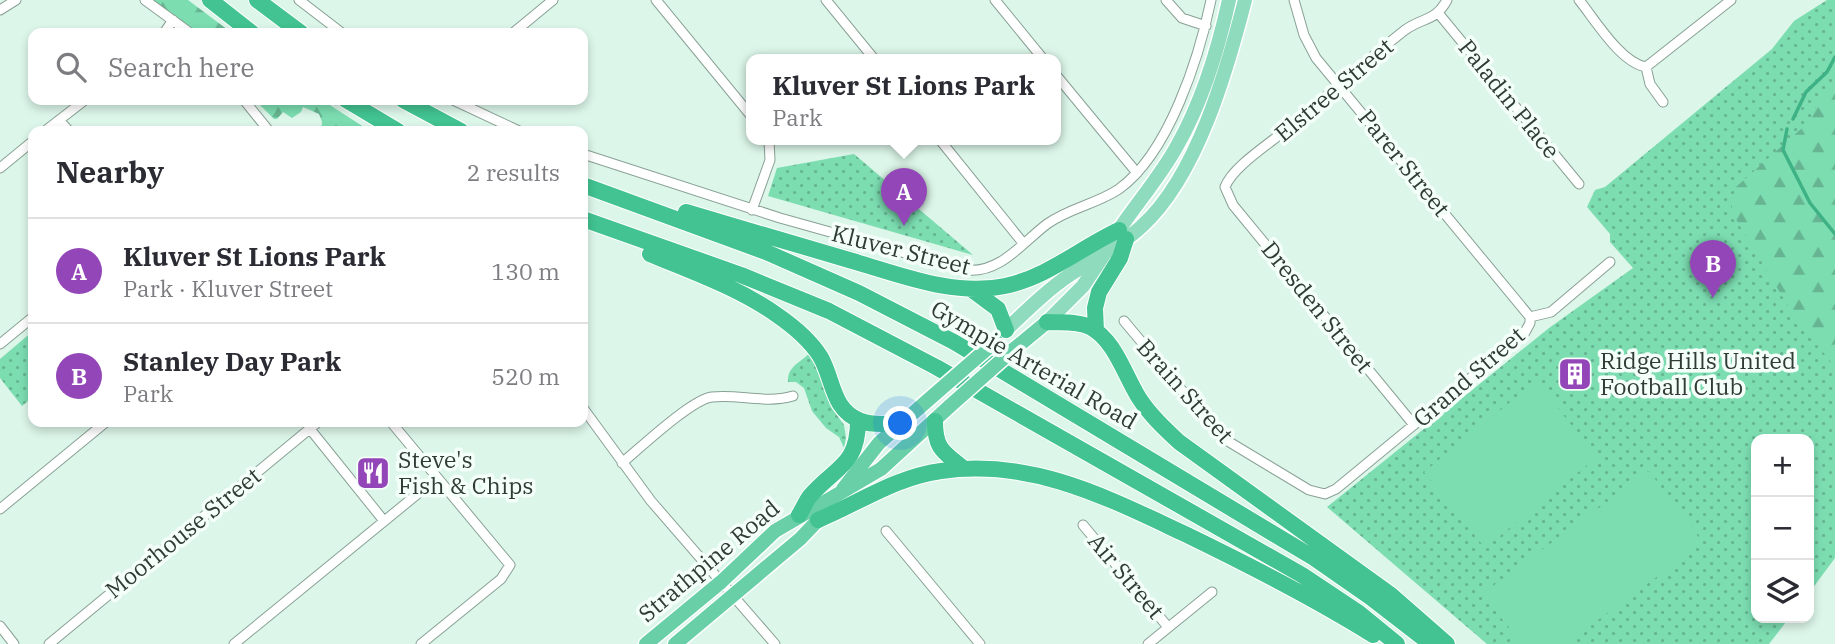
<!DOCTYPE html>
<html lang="en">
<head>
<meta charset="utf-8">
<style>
  :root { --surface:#fff; --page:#f7f7f7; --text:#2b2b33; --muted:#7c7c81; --line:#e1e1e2; --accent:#9346b7 }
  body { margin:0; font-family:"IBM Plex Serif",serif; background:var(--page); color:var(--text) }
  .controls { position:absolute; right:21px; bottom:21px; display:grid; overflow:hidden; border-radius:14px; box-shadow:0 4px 10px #0003 }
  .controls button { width:63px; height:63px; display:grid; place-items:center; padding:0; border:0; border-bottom:2px solid var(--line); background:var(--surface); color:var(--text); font:35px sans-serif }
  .you { position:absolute; left:901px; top:424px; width:24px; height:24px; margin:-18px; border:5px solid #fff; border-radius:50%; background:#1a73e8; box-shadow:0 0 0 10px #1a73e833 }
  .badge { display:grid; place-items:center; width:46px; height:46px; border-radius:50%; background:var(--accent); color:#fff; font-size:23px; font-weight:700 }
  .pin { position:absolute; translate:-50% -58px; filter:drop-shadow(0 2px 4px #0008) }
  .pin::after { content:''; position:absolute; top:37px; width:24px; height:21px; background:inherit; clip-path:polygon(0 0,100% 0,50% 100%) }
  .popup { position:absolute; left:746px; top:54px; width:315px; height:91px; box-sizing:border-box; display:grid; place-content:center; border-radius:14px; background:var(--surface); filter:drop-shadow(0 2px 5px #0005); font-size:23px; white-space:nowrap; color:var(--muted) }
  .popup b { font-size:26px; color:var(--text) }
  .popup::after { content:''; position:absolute; left:50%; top:100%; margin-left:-14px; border:14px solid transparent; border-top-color:var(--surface) }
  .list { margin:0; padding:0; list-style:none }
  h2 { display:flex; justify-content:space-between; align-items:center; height:91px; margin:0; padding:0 28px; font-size:30px }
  h2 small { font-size:23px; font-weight:400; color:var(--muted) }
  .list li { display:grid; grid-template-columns:46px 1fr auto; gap:21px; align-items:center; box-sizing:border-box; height:105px; padding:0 28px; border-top:2px solid var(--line) }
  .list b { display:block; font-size:26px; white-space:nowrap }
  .list p { margin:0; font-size:23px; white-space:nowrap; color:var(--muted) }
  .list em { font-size:23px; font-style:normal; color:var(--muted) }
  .icon { flex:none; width:38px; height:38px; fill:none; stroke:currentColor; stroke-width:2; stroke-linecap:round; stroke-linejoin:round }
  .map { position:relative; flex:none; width:1835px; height:644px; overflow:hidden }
  .search { position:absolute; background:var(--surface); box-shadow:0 4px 10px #0003; left:28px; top:28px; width:560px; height:77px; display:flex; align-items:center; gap:18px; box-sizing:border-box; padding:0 24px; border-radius:14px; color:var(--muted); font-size:26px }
  .panel { position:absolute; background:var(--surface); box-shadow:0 4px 10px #0003; left:28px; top:126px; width:560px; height:301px; border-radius:14px }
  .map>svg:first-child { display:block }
  .grass { fill:url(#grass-dots) }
  .forest { fill:url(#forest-firs) }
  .pitch { fill:#7cddb1 }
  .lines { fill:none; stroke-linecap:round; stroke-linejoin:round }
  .stream { stroke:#3eb285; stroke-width:3.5 }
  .minor-casing { stroke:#89a195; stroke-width:11 }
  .primary-casing { stroke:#fff; stroke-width:17 }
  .trunk-casing { stroke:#fff; stroke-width:17 }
  .motorway-casing { stroke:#fff; stroke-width:18 }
  .minor { stroke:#fff; stroke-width:9 }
  .primary { stroke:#8edbbd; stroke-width:14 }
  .trunk { stroke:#68cfa7; stroke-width:14 }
  .motorway { stroke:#42c391; stroke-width:16 }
  .trunk-bridge-casing { stroke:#fff; stroke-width:17; stroke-linecap:butt }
  .trunk-bridge { stroke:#68cfa7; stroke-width:14 }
  .labels { text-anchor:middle; stroke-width:7; stroke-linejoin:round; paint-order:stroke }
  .street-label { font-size:23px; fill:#313b35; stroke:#f5fffa }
  .poi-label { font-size:23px; fill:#313b35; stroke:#f5fffa; text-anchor:start }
</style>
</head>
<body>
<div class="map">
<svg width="1835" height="644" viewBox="0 0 1835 644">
  <defs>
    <pattern id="grass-dots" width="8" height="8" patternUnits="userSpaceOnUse" patternTransform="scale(1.75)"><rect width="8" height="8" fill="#7cddb1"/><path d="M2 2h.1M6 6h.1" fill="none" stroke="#66b491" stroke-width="1.8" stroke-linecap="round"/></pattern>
    <pattern id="forest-firs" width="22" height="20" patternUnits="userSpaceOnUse" patternTransform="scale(1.75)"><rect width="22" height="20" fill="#7cddb1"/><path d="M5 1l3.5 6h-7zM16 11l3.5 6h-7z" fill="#66b491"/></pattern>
  </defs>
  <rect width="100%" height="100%" fill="#dcf6e9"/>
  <path class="grass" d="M1827,0H1835V558L1809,593V439H1756V618H1789L1769,644H1487L1327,507L1549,328L1633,268L1610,242V234L1587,207L1595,190L1605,187L1772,49L1794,21Z
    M854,154L973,255L768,196L777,168Z
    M33,331V397L22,406L0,378V359Z
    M810,352L823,380L830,405L844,425L846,438L844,448L839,437L826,428L812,411L804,388L796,382H788C787,365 803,362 810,352Z"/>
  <path class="forest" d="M153,0H188L232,33H194Z
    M1835,82V367L1796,319L1731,211L1735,188L1810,121L1821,94Z
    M255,100H322L370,131H321L322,122L319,114L303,107L301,112L292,118L283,112L277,119H274Z"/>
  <path class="pitch" d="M1536,381L1597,457L1485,548L1424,472Z
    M1649,471L1703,543L1565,644H1522L1482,594Z"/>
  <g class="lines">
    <path class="stream" d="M1793,119L1806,92L1827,72L1835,57
      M1787,129L1783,150L1810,203L1835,234"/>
    <g class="minor-casing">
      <path id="minor" d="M145,0L190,33
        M299,0L342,33
        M656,0L752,117
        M826,0L875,60
        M995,0L1044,60
        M1166,0L1182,18L1206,26
        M1294,0L1304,35L1316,58L1530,317
        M1579,0C1596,21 1620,62 1646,67L1650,84L1663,102
        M0,10L16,0
        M1439,14L1579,184
        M164,33L173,20
        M513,33L553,0
        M1646,67L1731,0
        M1056,75L1137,173
        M244,100L269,131
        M453,100L519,131
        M59,120L69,131
        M45,131L85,100
        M940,140L1023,243
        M583,154L780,218L966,270C1000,274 1023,242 1047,224C1069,208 1097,204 1119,189C1169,153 1199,58 1211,0
        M0,168L33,141
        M752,210L770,160L769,140
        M1124,321L1221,437L1309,490L1325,494L1336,489L1524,334L1530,323V317L1551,312L1610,262
        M0,344L33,317
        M583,408L651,501L775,644
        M391,422L510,565L501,579L421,644
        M1414,425L1233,205L1225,187C1233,166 1271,143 1288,128C1328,96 1364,62 1405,30C1423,17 1435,22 1447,0
        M310,429L384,521
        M622,463C640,448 692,399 712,397C740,394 765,404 793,396
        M0,509L106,422
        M1083,525L1168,627
        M886,531L980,644
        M0,626L14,644
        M49,644L318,422
        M234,644L437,478
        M1148,644L1212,592"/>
    </g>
    <g class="primary-casing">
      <path id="primary" d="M1113,239C1133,207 1159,179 1177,146C1202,102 1218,50 1229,0
        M1047,322L1083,286L1103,256
        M1006,330C1027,310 1047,290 1071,274C1094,258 1121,246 1142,226C1197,176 1227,70 1245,0"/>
    </g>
    <g class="trunk-casing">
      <path id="trunk" d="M1013,350L1047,322
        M843,489L879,443L935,394
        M646,644L721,582L775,531L881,469L951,405
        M675,644L800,539L824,514"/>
    </g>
    <g class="motorway-casing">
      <path id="motorway" d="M210,0L252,33
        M257,0L301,33
        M346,100L398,131
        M403,100L461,131
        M583,185L766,252L859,293L954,342L1314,558L1370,597L1431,644
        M686,212C740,228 795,244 849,260C899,274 953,297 1005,286C1048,277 1080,248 1119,230
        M583,219L741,275L829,311L936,367L1302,575L1359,613L1397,644
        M650,254C693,272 739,288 777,315C793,326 809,339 820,356C834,379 831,410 861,421C873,426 887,423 899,424
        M971,289L998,309L1006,330
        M1047,322C1061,323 1077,321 1090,327C1115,340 1125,376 1139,398C1150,415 1165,429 1179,442L1391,595L1447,644
        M1096,331L1095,308L1099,292L1120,258L1126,239
        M935,421C935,450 944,452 964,469
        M799,515C803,509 806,501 810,496C836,466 858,466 858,420
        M818,520C859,503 896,477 941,471C1031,458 1106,497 1185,534C1249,565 1312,597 1373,635"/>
    </g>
    <use href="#minor" class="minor"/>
    <use href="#primary" class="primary"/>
    <use href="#trunk" class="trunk"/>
    <use href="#motorway" class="motorway"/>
    <g class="trunk-bridge-casing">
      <path id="trunk-bridge" d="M935,394L996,341
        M951,405L1013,350"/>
    </g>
    <use href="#trunk-bridge" class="trunk-bridge"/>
  </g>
  <defs>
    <g id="building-square" transform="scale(1.75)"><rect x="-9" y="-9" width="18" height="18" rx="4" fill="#9346b7" stroke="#f5fffa"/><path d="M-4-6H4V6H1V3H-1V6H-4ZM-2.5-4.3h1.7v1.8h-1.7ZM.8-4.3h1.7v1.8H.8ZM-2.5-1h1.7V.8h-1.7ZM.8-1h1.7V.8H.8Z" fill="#fff"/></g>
    <g id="restaurant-square" transform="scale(1.75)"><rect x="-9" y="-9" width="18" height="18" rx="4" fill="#9346b7" stroke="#f5fffa"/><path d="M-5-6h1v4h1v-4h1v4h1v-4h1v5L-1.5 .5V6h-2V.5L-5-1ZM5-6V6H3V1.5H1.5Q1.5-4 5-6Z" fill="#fff"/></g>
  </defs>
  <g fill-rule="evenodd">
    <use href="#building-square" x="1575" y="374"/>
    <use href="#restaurant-square" x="373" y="473"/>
  </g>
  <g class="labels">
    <g class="street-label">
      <text transform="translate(1334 90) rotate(-40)" y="8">Elstree Street</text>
      <text transform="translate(1509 99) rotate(51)" y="8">Paladin Place</text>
      <text transform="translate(1404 163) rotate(51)" y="8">Parer Street</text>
      <text transform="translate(901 250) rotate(14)" y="8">Kluver Street</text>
      <text transform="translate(1317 307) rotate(51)" y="8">Dresden Street</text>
      <text transform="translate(1034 365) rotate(30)" y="8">Gympie Arterial Road</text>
      <text transform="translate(1469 377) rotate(-41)" y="8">Grand Street</text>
      <text transform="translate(1185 391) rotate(48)" y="8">Brain Street</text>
      <text transform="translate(183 533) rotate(-39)" y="8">Moorhouse Street</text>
      <text transform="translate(709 561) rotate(-40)" y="8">Strathpine Road</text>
      <text transform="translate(1126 576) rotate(50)" y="8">Air Street</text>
    </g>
    <g class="poi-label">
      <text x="1600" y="369">Ridge Hills United<tspan x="1600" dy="26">Football Club</tspan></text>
      <text x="398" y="468">Steve's<tspan x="398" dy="26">Fish &amp; Chips</tspan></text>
    </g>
  </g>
</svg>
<div class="controls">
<button>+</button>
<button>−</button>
<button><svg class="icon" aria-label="layers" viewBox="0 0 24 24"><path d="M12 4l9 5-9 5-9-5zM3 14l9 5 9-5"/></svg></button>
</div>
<div class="you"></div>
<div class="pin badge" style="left:904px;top:226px">A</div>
<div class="popup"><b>Kluver St Lions Park</b>Park</div>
<div class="pin badge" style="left:1713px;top:298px">B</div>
<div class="search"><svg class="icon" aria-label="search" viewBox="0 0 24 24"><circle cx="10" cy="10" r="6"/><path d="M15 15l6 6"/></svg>Search here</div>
<section class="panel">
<h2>Nearby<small>2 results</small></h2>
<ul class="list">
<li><span class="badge">A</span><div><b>Kluver St Lions Park</b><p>Park · Kluver Street</p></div><em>130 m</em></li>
<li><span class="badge">B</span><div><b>Stanley Day Park</b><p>Park</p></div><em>520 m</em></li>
</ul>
</section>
</div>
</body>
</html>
